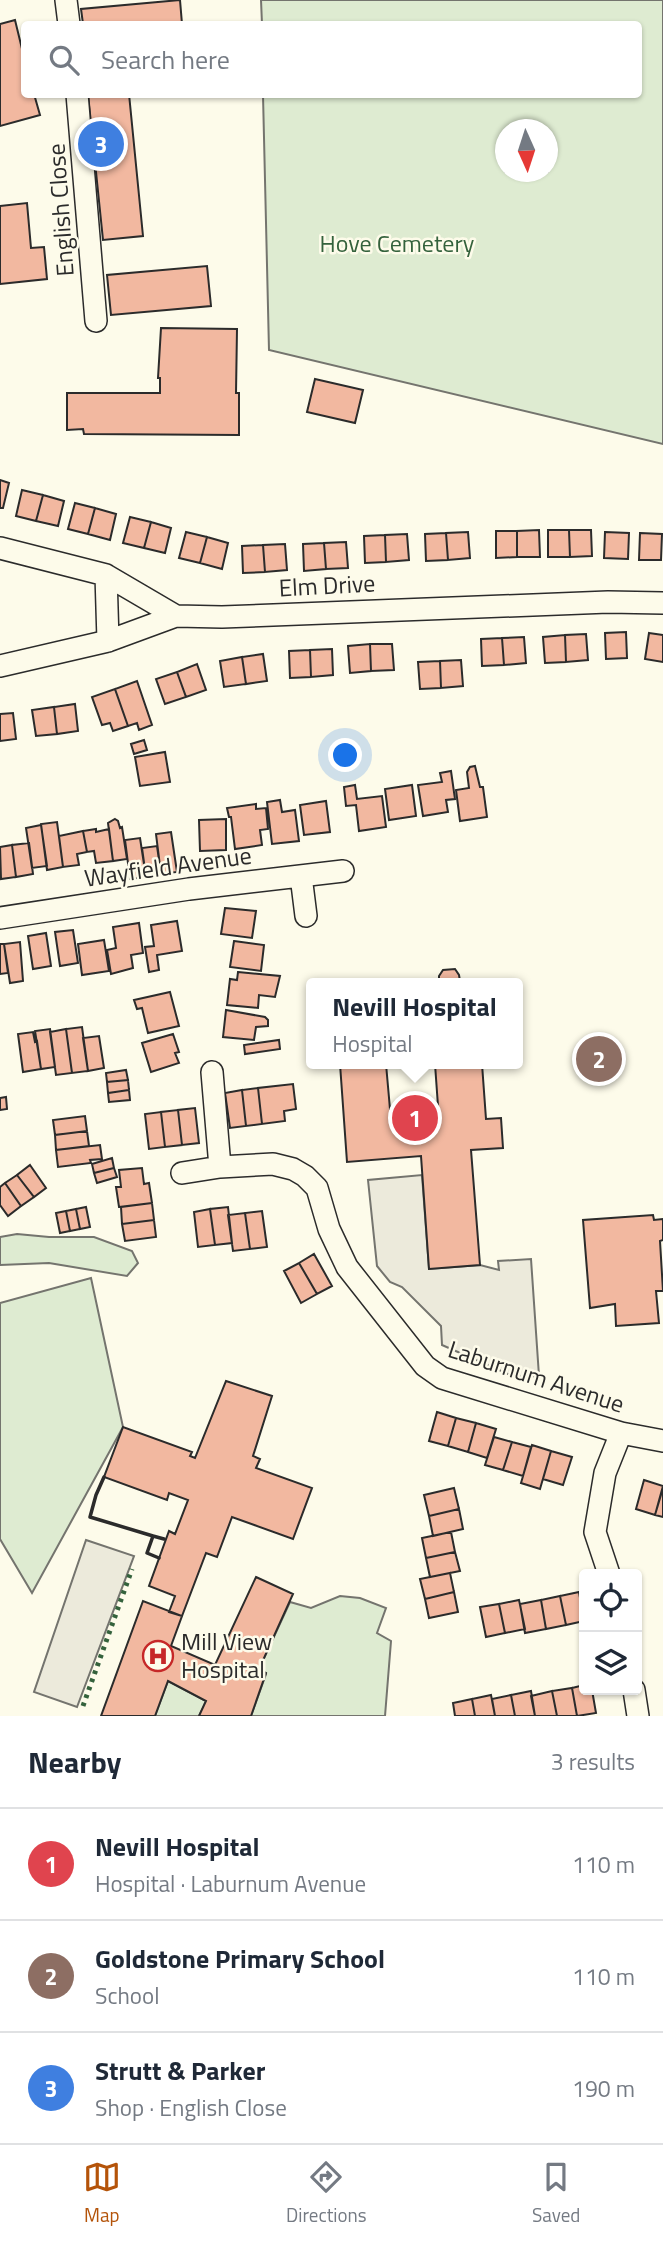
<!DOCTYPE html>
<html lang="en">
<head>
<meta charset="utf-8">
<style>
  :root { --surface:#fff; --page:#f6f6f7; --text:#1f2937; --muted:#747a83; --line:#e0e1e3; --accent:#b45309 }
  body { margin:0; font-family:"Titillium Web",sans-serif; background:var(--page); color:var(--text) }
  .controls { position:absolute; right:21px; bottom:21px; display:grid; overflow:hidden; border-radius:7px; box-shadow:0 2px 5px #0004 }
  .controls button { width:63px; height:63px; display:grid; place-items:center; padding:0; border:0; border-bottom:2px solid var(--line); background:var(--surface); color:var(--text); font:35px sans-serif }
  .compass { position:absolute; left:495px; top:119px; width:63px; height:63px; border-radius:50%; background:var(--surface); box-shadow:0 2px 5px #0004; rotate:177deg }
  .you { position:absolute; left:346px; top:756px; width:24px; height:24px; margin:-18px; border:5px solid #fff; border-radius:50%; background:#1a73e8; box-shadow:0 0 0 10px #1a73e833 }
  .badge { display:grid; place-items:center; width:46px; height:46px; border-radius:50%; background:var(--accent); color:#fff; font-size:23px; font-weight:700 }
  .pin { position:absolute; translate:-50% -50%; border:4px solid #fff; box-shadow:0 2px 7px #0006 }
  .popup { position:absolute; left:306px; top:978px; width:217px; height:91px; box-sizing:border-box; display:grid; place-content:center; border-radius:7px; background:var(--surface); filter:drop-shadow(0 2px 5px #0005); font-size:23px; white-space:nowrap; color:var(--muted) }
  .popup b { font-size:26px; color:var(--text) }
  .popup::after { content:''; position:absolute; left:50%; top:100%; margin-left:-14px; border:14px solid transparent; border-top-color:var(--surface) }
  .list { margin:0; padding:0; list-style:none }
  h2 { display:flex; justify-content:space-between; align-items:center; height:91px; margin:0; padding:0 28px; font-size:30px }
  h2 small { font-size:23px; font-weight:400; color:var(--muted) }
  .list li { display:grid; grid-template-columns:46px 1fr auto; gap:21px; align-items:center; box-sizing:border-box; height:112px; padding:0 28px; border-top:2px solid var(--line) }
  .list b { display:block; font-size:26px; white-space:nowrap }
  .list p { margin:0; font-size:23px; white-space:nowrap; color:var(--muted) }
  .list em { font-size:23px; font-style:normal; color:var(--muted) }
  .icon { flex:none; width:38px; height:38px; fill:none; stroke:currentColor; stroke-width:2; stroke-linecap:round; stroke-linejoin:round }
  .map { position:relative; flex:none; width:663px; height:1716px; overflow:hidden }
  .search { position:absolute; background:var(--surface); box-shadow:0 2px 5px #0004; left:21px; right:21px; top:21px; height:77px; display:flex; align-items:center; gap:18px; box-sizing:border-box; padding:0 24px; border-radius:7px; color:var(--muted); font-size:26px }
  .sheet { height:427px; background:var(--surface) }
  nav { display:flex; justify-content:space-around; align-items:center; box-sizing:border-box; height:98px; border-top:2px solid var(--line); background:var(--surface); font-size:19px; color:var(--muted) }
  nav a { display:grid; justify-items:center; gap:4px }
  nav .on { color:var(--accent) }
  .map>svg:first-child { display:block }
  .green { fill:#deebd1; stroke:#74746e; stroke-width:2; fill-rule:evenodd }
  .parking { fill:#eceadb; stroke:#74746e; stroke-width:2 }
  .building { fill:#f2b8a0; stroke:#2b2b2b; stroke-width:2 }
  .lines { fill:none; stroke-linecap:round; stroke-linejoin:round }
  .street-casing { stroke:#2b2b2b; stroke-width:24 }
  .street { stroke:#fdfbea; stroke-width:21 }
  .hedge { stroke:#34623c; stroke-width:5; stroke-dasharray:3.5 5; stroke-linecap:butt }
  .wall { stroke:#2b2b2b; stroke-width:3.5 }
  .labels { text-anchor:middle; stroke-width:5; stroke-linejoin:round; paint-order:stroke }
  .street-label { font-size:24px; fill:#2b2b2b; stroke:#fdfbea }
  .park-label { font-size:24px; fill:#34623c; stroke:#fdfbea }
  .poi-label { font-size:24px; fill:#2b2b2b; stroke:#fdfbea; text-anchor:start }
</style>
</head>
<body>
<div class="map">
<svg width="663" height="1716" viewBox="0 0 663 1716">
  <rect width="100%" height="100%" fill="#fdfbea"/>
  <path class="green" d="M261,0H663V444L269,350L263,95L638,94V24H262ZM505,130H548V172H505Z
    M17,1234L49,1237H94L132,1251L138,1263L127,1276L49,1263L0,1265V1237Z
    M91,1278L123,1427L32,1593L0,1539V1303Z
    M340,1596L360,1598L386,1608L377,1633L391,1641L385,1716H251L266,1674L259,1669L290,1602L311,1608Z
    M168,1681L206,1701L199,1716H155Z"/>
  <path class="parking" d="M422,1175L429,1269L480,1265L499,1270L498,1261L531,1259L539,1376L515,1377L442,1345L441,1326L402,1287L390,1282L377,1266L368,1180Z
    M86,1540L134,1556L77,1707L34,1692Z"/>
  <path class="building" d="M180,0L182,24H83L81,9Z
    M15,20L24,57V94H34L40,115L0,126V24Z
    M88,94H129L143,236L103,240Z
    M27,203L31,248L44,247L47,279L0,284V206Z
    M207,266L211,306L111,315L107,275Z
    M161,328L237,329L236,393H239V435L84,434L83,429L67,430V393H160V378H158Z
    M315,379L363,390L355,423L307,412Z
    M0,480L9,483L3,508H0Z
    M22,490L43,495L36,521L16,516Z
    M43,495L64,501L58,526L36,521Z
    M75,503L95,508L88,534L68,529Z
    M95,508L116,514L110,540L88,534Z
    M130,517L151,522L144,548L123,543Z
    M151,522L171,528L165,553L144,548Z
    M539,530L540,557H517V531Z
    M548,530H569L570,557H548Z
    M569,530H591L592,556L570,557Z
    M496,531H517V557L496,558Z
    M186,532L207,537L200,563L179,558Z
    M468,532L470,558L448,560L446,533Z
    M605,532L629,533L628,559L604,558Z
    M446,533L448,560L426,561L425,534Z
    M640,533L662,534L661,560H639Z
    M407,534L409,560L386,562L385,535Z
    M385,535L386,562L365,563L364,536Z
    M207,537L228,543L222,569L200,563Z
    M346,542L348,568L326,569L324,543Z
    M324,543L326,569L304,571L303,544Z
    M285,544L287,570L265,572L263,545Z
    M263,545L265,572L243,573L242,546Z
    M626,632L627,658L606,659L605,633Z
    M649,633L663,635V662L645,659Z
    M586,634L588,660L566,662L565,635Z
    M565,635L566,662L545,663L543,637Z
    M524,637L526,663L504,665L502,638Z
    M502,638L504,665L482,666L481,639Z
    M370,644L371,671L350,673L348,646Z
    M370,644H392L394,670L371,671Z
    M332,649L333,675L311,677L310,650Z
    M310,650L311,677L290,678L289,651Z
    M263,654L267,681L246,684L242,657Z
    M242,657L246,684L224,687L220,661Z
    M461,660L463,686L441,688L440,661Z
    M440,661L441,688L420,689L418,662Z
    M197,664L206,690L186,697L177,672Z
    M177,672L186,697L165,704L156,679Z
    M137,681L152,725L139,730L137,723L128,726L115,689Z
    M115,689L128,726L113,731L110,723L102,725L92,697Z
    M75,704L78,731L57,734L54,707Z
    M54,707L57,734L36,736L32,710Z
    M13,713L16,739L0,741V714Z
    M144,740L147,750L134,754L131,744Z
    M165,752L170,782L140,786L135,757Z
    M475,766L480,787H483L487,817L460,821L456,790L469,788L467,772L470,767Z
    M451,771L455,799L446,800L448,812L423,816L418,785L442,782L440,773Z
    M355,785L357,799L382,796L386,827L359,831L356,805L346,806L344,787Z
    M412,785L416,816L389,820L385,789Z
    M280,800L282,812L295,810L299,841L272,844L267,802Z
    M326,801L330,832L304,835L300,805Z
    M256,804V809L266,808L268,829L260,830L262,845L235,849L231,817H229L227,808Z
    M115,819L118,821L120,828L122,827L127,859L113,861L108,823Z
    M226,819V850L200,851L199,820Z
    M57,822L63,867L47,870L41,824Z
    M41,825L47,866L32,868L26,828Z
    M96,829V832L109,829L113,861L96,863L94,851L87,852L83,831Z
    M83,831L87,852L77,854L79,865L63,867L59,836Z
    M171,832L177,872L161,874L156,834Z
    M140,838L146,877L130,879L125,840Z
    M29,843L33,874L16,877L12,845Z
    M12,845L16,877L1,879L0,847Z
    M157,846L161,874L146,877L142,848Z
    M225,908L256,911L252,938L221,934Z
    M177,921L182,951L157,955L159,970L149,972L145,947L154,946L151,925Z
    M139,923L143,953L131,955L133,968L111,974L107,950L116,948L113,927Z
    M73,930L78,963L60,966L55,932Z
    M46,933L51,966L33,969L28,936Z
    M104,940L109,971L82,975L78,944Z
    M234,941L264,945L261,971L230,967Z
    M20,942L23,981L10,983L4,944Z
    M0,944H4L8,973L0,974Z
    M455,969L459,975L460,981L476,980V983H429L439,982V976L443,970Z
    M238,972L280,976L275,997L259,995L258,1008L227,1005L230,979L237,980Z
    M170,992L179,1026L148,1033L142,1008L137,1009L134,1000Z
    M226,1010L265,1017L268,1020V1026L256,1027L254,1040L223,1037Z
    M82,1027L88,1071L72,1073L66,1029Z
    M50,1029L55,1067L41,1069L35,1031Z
    M66,1029L72,1073L56,1075L50,1032Z
    M33,1032L35,1042L37,1041L41,1069L23,1072L18,1034Z
    M173,1034L179,1052L175,1053L179,1063L151,1072L142,1043Z
    M99,1036L104,1068L88,1071L83,1038Z
    M279,1040L280,1049L245,1054L244,1045Z
    M340,1064H386L390,1109L438,1106L435,1064H482L486,1119L501,1118L503,1148L471,1150L480,1265L429,1269L421,1156L347,1162Z
    M126,1070L128,1080L107,1082L106,1073Z
    M128,1080L129,1090L108,1093L107,1082Z
    M293,1084L296,1109L284,1111L285,1121L262,1124L258,1088Z
    M258,1088L262,1124L246,1126L242,1090Z
    M129,1090L130,1100L109,1102L108,1093Z
    M242,1090L246,1126L230,1128L225,1093Z
    M6,1097L7,1109L0,1110V1098Z
    M195,1108L199,1143L182,1145L178,1110Z
    M178,1110L182,1145L165,1147L161,1112Z
    M161,1112L165,1147L149,1149L145,1114Z
    M85,1116L87,1131L55,1135L53,1120Z
    M87,1131L89,1146L56,1150L55,1135Z
    M100,1145L102,1159L90,1160L91,1163L58,1167L56,1150Z
    M112,1158L114,1168L94,1173L92,1164Z
    M30,1165L46,1188L34,1197L17,1175Z
    M114,1168L117,1177L97,1183L94,1173Z
    M142,1168L144,1184L149,1183L152,1203L119,1207L116,1187H121L119,1170Z
    M17,1175L34,1197L21,1206L5,1183Z
    M5,1183L21,1206L8,1216L0,1205V1187Z
    M152,1203L154,1220L122,1224L121,1207Z
    M86,1207L90,1227L80,1229L76,1209Z
    M228,1207L232,1243L215,1245L210,1209Z
    M76,1209L80,1229L70,1231L66,1211Z
    M210,1209L215,1245L198,1247L194,1212Z
    M66,1211L70,1231L60,1233L56,1213Z
    M262,1211L267,1247L250,1249L245,1213Z
    M245,1213L250,1249L233,1251L228,1215Z
    M653,1215L654,1220L663,1219V1240L660,1241L663,1291H656L659,1323L616,1326L615,1304L590,1308L583,1220Z
    M154,1220L156,1237L125,1241L122,1224Z
    M314,1254L332,1286L317,1294L299,1263Z
    M299,1263L317,1294L301,1303L284,1271Z
    M226,1381L272,1396L253,1456L260,1459L256,1468L312,1488L293,1539L232,1517L217,1557L206,1553L182,1616L169,1612L175,1596L149,1586L169,1531L175,1534L188,1500L169,1493L167,1500L104,1477L123,1427L192,1452L190,1456L195,1458Z
    M437,1412L456,1418L448,1446L429,1441Z
    M456,1418L476,1423L468,1452L448,1446Z
    M476,1423L496,1429L487,1458L468,1452Z
    M494,1437L512,1442L503,1470L485,1465Z
    M512,1442L531,1447L523,1476L503,1470Z
    M532,1445L551,1451L540,1489L521,1483Z
    M551,1451L572,1457L563,1485L543,1479Z
    M644,1480L663,1486L655,1515L636,1509Z
    M454,1488L459,1509L429,1516L424,1495Z
    M663,1488V1517L655,1515Z
    M459,1509L463,1529L433,1536L429,1516Z
    M451,1532L455,1552L426,1558L422,1538Z
    M455,1552L460,1571L430,1577L426,1558Z
    M450,1573L454,1592L425,1599L420,1579Z
    M256,1577L293,1594L259,1669L266,1673L251,1716H199L206,1701L168,1681L155,1716H101L143,1601L182,1616L171,1646L215,1665Z
    M454,1592L458,1612L429,1618L425,1599Z
    M579,1592L584,1621L566,1625L560,1596Z
    M560,1596L566,1625L546,1629L541,1600Z
    M519,1600L525,1629L505,1633L499,1604Z
    M541,1600L546,1629L525,1633L520,1604Z
    M499,1604L505,1633L486,1637L480,1607Z
    M584,1685V1690H592L596,1713L577,1716L572,1688Z
    M572,1688L577,1716H557L552,1691Z
    M531,1691L535,1716H515L511,1695Z
    M552,1691L557,1716H535L531,1696Z
    M491,1695L495,1716H475L472,1699Z
    M511,1695L515,1716H495L492,1699Z
    M472,1699L475,1716H455L453,1703Z"/>
  <g class="lines">
    <g class="street-casing">
      <path id="street" d="M66,0L69,24
        M77,94L96,321
        M0,548L106,575L176,616
        M106,575L108,641
        M0,666L108,641L176,616L222,617L608,602L663,603
        M301,876L306,916
        M0,918L189,889L343,871
        M212,1072L220,1167L273,1164L293,1169L305,1176L317,1188L329,1229L347,1267L425,1366L442,1378L621,1433L663,1441
        M182,1173L220,1167
        M609,1574L595,1532L605,1473L621,1433
        M634,1690L638,1716"/>
    </g>
    <use href="#street" class="street"/>
    <path class="hedge" d="M83,1706L132,1569"/>
    <path class="wall" d="M104,1477L96,1495L90,1517L153,1536L147,1553L159,1558
      M153,1536L164,1539"/>
  </g>
  <defs>
    <g id="hospital-ring" transform="scale(1.575)"><circle r="9.5" fill="#fdfbea" stroke="#c62828" stroke-width="1.5"/><path d="M-5-5h3v3.5h4V-5h3V5h-3V1.5h-4V5h-3Z" fill="#c62828"/></g>
  </defs>
  <g fill-rule="evenodd">
    <use href="#hospital-ring" x="158" y="1656"/>
  </g>
  <g class="labels">
    <g class="street-label">
      <text transform="translate(61 210) rotate(-94)" y="8">English Close</text>
      <text transform="translate(327 586) rotate(-3)" y="8">Elm Drive</text>
      <text transform="translate(168 867) rotate(-8)" y="8">Wayfield Avenue</text>
      <text transform="translate(536 1377) rotate(18)" y="8">Laburnum Avenue</text>
    </g>
    <g class="park-label">
      <text x="397" y="252">Hove Cemetery</text>
    </g>
    <g class="poi-label">
      <text x="181" y="1650">Mill View<tspan x="181" dy="28">Hospital</tspan></text>
    </g>
  </g>
</svg>
<div class="controls">
<button><svg class="icon" aria-label="locate" viewBox="0 0 24 24"><circle cx="12" cy="12" r="6"/><path d="M12 2v4M12 18v4M2 12h4M18 12h4"/></svg></button>
<button><svg class="icon" aria-label="layers" viewBox="0 0 24 24"><path d="M12 4l9 5-9 5-9-5zM3 14l9 5 9-5"/></svg></button>
</div>
<svg class="compass" viewBox="-18 -18 36 36"><path d="M0-13l5 13h-10z" fill="#e53935"/><path d="M0 13l5-13h-10z" fill="#747a83"/></svg>
<div class="you"></div>
<div class="pin badge" style="left:415px;top:1118px;background:#e0444e">1</div>
<div class="popup"><b>Nevill Hospital</b>Hospital</div>
<div class="pin badge" style="left:599px;top:1059px;background:#8d6e63">2</div>
<div class="pin badge" style="left:101px;top:144px;background:#3f7fe0">3</div>
<div class="search"><svg class="icon" aria-label="search" viewBox="0 0 24 24"><circle cx="10" cy="10" r="6"/><path d="M15 15l6 6"/></svg>Search here</div>
</div>
<section class="sheet">
<h2>Nearby<small>3 results</small></h2>
<ul class="list">
<li><span class="badge" style="background:#e0444e">1</span><div><b>Nevill Hospital</b><p>Hospital · Laburnum Avenue</p></div><em>110 m</em></li>
<li><span class="badge" style="background:#8d6e63">2</span><div><b>Goldstone Primary School</b><p>School</p></div><em>110 m</em></li>
<li><span class="badge" style="background:#3f7fe0">3</span><div><b>Strutt &amp; Parker</b><p>Shop · English Close</p></div><em>190 m</em></li>
</ul>
</section>
<nav>
<a class="on"><svg class="icon" aria-label="map" viewBox="0 0 24 24"><path d="M3 6l6-2 6 2 6-2v14l-6 2-6-2-6 2zM9 4v14M15 6v14"/></svg>Map</a>
<a><svg class="icon" aria-label="directions" viewBox="0 0 24 24"><path d="M12 3l9 9-9 9-9-9zM9 14v-3h6M13 9l2 2-2 2"/></svg>Directions</a>
<a><svg class="icon" aria-label="saved" viewBox="0 0 24 24"><path d="M7 4h10v16l-5-4-5 4z"/></svg>Saved</a>
</nav>
</body>
</html>
